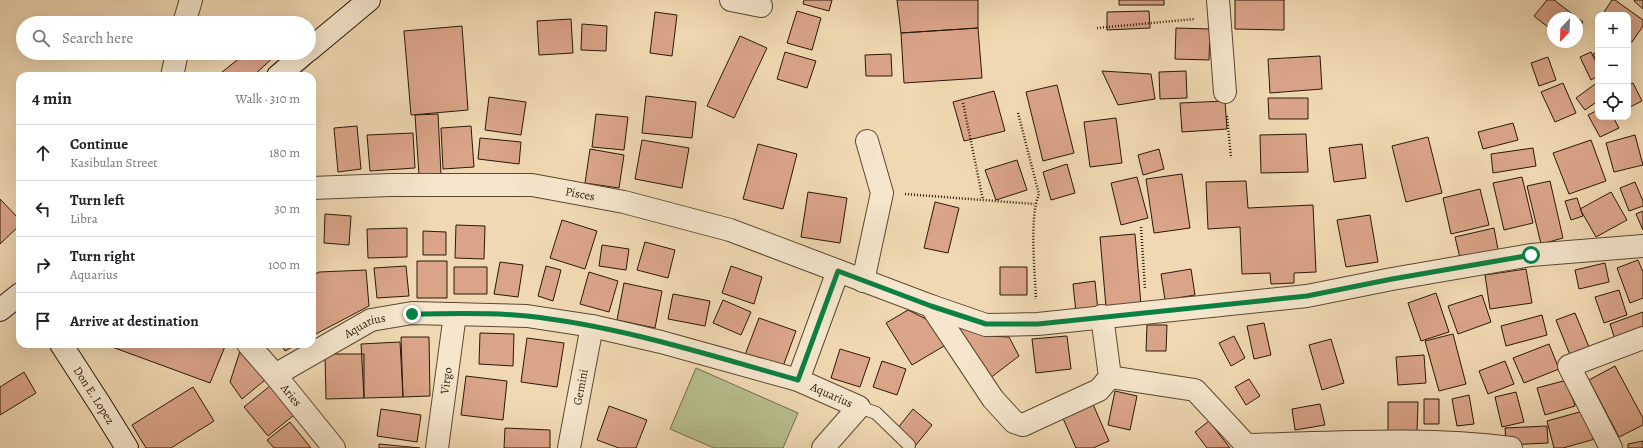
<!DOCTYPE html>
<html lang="en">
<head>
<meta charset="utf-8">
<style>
  :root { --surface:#fff; --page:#f6f6f6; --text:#202124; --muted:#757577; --line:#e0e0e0 }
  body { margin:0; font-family:Alegreya,serif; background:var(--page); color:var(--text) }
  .controls { position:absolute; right:12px; top:12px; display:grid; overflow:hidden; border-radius:8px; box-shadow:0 4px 16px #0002 }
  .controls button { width:36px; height:36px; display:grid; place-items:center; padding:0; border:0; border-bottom:1px solid var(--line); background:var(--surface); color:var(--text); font:20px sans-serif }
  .compass { position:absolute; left:1547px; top:12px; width:36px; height:36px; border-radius:50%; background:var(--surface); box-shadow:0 4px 16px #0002; rotate:203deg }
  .stop { position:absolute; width:12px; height:12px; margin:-9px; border:3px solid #0b8043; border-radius:50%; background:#fff }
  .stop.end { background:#0b8043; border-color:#fff; box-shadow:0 1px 4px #0008 }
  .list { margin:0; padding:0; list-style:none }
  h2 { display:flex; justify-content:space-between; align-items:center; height:52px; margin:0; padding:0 16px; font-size:17px }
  h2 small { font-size:13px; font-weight:400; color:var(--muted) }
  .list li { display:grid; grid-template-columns:26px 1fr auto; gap:12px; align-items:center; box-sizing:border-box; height:56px; padding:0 16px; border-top:1px solid var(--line) }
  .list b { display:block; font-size:15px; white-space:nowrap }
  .list p { margin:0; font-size:13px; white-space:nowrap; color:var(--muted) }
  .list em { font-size:13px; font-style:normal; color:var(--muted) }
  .icon { flex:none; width:22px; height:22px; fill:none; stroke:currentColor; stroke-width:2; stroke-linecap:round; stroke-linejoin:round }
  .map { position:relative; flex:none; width:1643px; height:448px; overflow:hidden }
  .search { position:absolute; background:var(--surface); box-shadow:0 4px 16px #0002; left:16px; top:16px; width:300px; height:44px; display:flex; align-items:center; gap:10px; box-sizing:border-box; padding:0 14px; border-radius:22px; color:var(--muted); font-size:15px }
  .panel { position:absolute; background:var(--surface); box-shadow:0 4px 16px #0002; left:16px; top:72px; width:300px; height:276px; border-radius:12px }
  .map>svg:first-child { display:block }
  .green { fill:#b8bf8d; stroke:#726c4a }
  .building { fill:#daa488; stroke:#2b1808 }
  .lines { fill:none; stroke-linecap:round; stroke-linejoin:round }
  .lane-casing { stroke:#5c4832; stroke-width:14 }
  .street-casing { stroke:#5c4832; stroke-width:24 }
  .secondary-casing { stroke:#2b1808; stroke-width:24 }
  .path { stroke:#2b1808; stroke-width:2.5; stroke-dasharray:1 2; stroke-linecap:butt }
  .lane { stroke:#f5e6cd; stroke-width:12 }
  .street { stroke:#f5e6cd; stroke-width:22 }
  .secondary { stroke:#f5e6cd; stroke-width:22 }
  .route { stroke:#0b8043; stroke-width:5 }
  .labels { text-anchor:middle; stroke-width:3.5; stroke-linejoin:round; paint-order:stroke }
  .street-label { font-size:12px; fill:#2b1808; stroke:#f5e6cd }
</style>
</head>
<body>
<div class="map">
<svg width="1643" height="448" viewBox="0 0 1643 448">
  <rect width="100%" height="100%" fill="#f0d9b2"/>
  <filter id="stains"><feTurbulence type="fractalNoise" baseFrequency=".005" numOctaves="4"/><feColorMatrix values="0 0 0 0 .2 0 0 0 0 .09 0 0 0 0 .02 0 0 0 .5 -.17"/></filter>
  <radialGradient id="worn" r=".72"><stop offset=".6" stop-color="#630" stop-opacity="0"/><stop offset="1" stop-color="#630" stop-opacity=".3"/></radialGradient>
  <path class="green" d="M696,368L798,413L783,448H714L670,429Z"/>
  <path class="building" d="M804,0H832L829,11L803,4Z
    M897,0H978V28L901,33Z
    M1119,0H1164V5H1119Z
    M1235,0H1284V30L1235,29Z
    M1547,0H1554L1583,22L1577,31V18H1553V31L1534,16Z
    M1612,0H1615L1643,20V26L1632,42L1628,40V15H1602Z
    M1635,0H1643V9L1634,1Z
    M797,11L821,18L812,50L787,43Z
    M1149,11L1150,28L1107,30V12Z
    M655,12L677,15L672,56L650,53Z
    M571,19L573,53L539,55L537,21Z
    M582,24L607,26L606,51L581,50Z
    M462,26L468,110L411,115L404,31Z
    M978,28L982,78L904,83L901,33Z
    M1176,28L1210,29L1209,60L1175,59Z
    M740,36L767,48L734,118L707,106Z
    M1598,51V64L1593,54Z
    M785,52L816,61L807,88L777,79Z
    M1591,52L1598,66V76L1591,80L1580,57Z
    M246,53H274L276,55L253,76H217Z
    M891,54L892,76H866L865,55Z
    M1320,56L1322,89L1270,93L1268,59Z
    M1548,57L1556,80L1539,86L1531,63Z
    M1102,71L1151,74L1155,99L1118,105Z
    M1186,71L1187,98L1160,99L1159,72Z
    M1598,82V101L1585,110L1576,98Z
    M1563,83L1576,113L1555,122L1541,92Z
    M1633,83L1642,101L1630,107L1628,103V85Z
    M1057,85L1074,153L1043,161L1026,92Z
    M994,91L1005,131L964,141L953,102Z
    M646,96L696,102L692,138L642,133Z
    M489,97L526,102L521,135L485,130Z
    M1268,98H1308V119H1269Z
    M1225,101L1227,129L1182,132L1180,103Z
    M1598,110V117H1613L1619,128L1600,137L1588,115Z
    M438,114L441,174L419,175L415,115Z
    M596,114L628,117L624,150L592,147Z
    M1116,118L1122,163L1090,167L1084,122Z
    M1513,123L1518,140L1483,149L1478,132Z
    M357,126L361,169L338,172L334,128Z
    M471,126L474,167L443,169L441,128Z
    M413,133L415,168L370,171L367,135Z
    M1306,134L1308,172L1261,173L1260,135Z
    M1635,135L1643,165L1614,172L1606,143Z
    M1428,137L1442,193L1406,202L1392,146Z
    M480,138L521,142L519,164L478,159Z
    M642,140L689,148L682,188L635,179Z
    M1591,140L1606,181L1569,194L1553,153Z
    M758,144L797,154L783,209L743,199Z
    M1362,144L1366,178L1334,182L1329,148Z
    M1533,148L1536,166L1493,173L1491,154Z
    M590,149L624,155L619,188L585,183Z
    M1159,149L1164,169L1143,175L1138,155Z
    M1017,160L1027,190L996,200L985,170Z
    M1067,164L1075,193L1051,200L1043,172Z
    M1182,174L1190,228L1154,233L1146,179Z
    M1137,177L1148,218L1121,225L1111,183Z
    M1522,177L1533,223L1504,230L1493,183Z
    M1246,181L1248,208L1313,205L1316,272L1294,273V283L1271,284L1270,273L1242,274L1240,227L1208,229L1206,182Z
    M1550,181L1563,238L1541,244L1527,186Z
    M1635,182L1643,201V206L1629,211L1620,188Z
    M1480,189L1489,225L1451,234L1443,198Z
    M808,192L847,198L840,243L801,237Z
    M1611,192L1627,220L1596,237L1580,209Z
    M1577,198L1583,216L1571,220L1565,201Z
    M0,199L20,220V225L0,244Z
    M935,202L959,208L948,253L924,248Z
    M1643,211V230L1636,214Z
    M325,214L351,216L349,245L324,243Z
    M1370,215L1378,262L1346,267L1337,220Z
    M562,220L597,231L585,269L550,258Z
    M456,225L485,226L484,259L455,258Z
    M407,228V257L368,258L367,229Z
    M1494,228L1499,255L1461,262L1455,237Z
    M423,231L446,232V255H423Z
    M1135,234L1141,305L1106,307L1100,237Z
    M645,242L675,250L668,278L637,270Z
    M602,245L629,249L626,270L599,266Z
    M1638,260L1643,272V298L1630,303L1617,268Z
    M417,261H447V298H417Z
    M500,262L523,265L518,297L494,294Z
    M1605,263L1609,282L1579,289L1575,270Z
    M406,266L409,296L377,298L374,268Z
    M546,266L561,270L553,301L538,296Z
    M731,266L762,277L754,304L722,293Z
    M454,267H487V294H454Z
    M1000,267H1027V295H1000Z
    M1191,269L1195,295L1165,300L1161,274Z
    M1526,269L1532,303L1490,309L1485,275Z
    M366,270L369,306L312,336V276L319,272Z
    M589,272L618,281L609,312L580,304Z
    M1095,281L1098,311L1076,313L1073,284Z
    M624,283L662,291L655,328L617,320Z
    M1619,290L1627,315L1604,323L1595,297Z
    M1436,293L1449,332L1421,341L1408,303Z
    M673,294L710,301L705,326L668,319Z
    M1482,295L1491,322L1458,334L1448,306Z
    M723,300L751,312L741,335L713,323Z
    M908,310L928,320L944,346L912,365L886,323Z
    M1643,312V332L1616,342L1610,324Z
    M1575,313L1591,352L1572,360L1556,320Z
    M1542,315L1547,335L1506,346L1501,326Z
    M759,318L796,331L782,369L745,355Z
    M1264,323L1271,355L1254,359L1247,326Z
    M951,325L985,336L1009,337L1019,356L985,382Z
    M1147,325H1167L1166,351H1146Z
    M480,333L514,334L513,366L479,364Z
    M1453,334L1466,384L1439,391L1425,341Z
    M1067,336L1071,369L1036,373L1032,339Z
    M1234,336L1245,358L1231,366L1219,343Z
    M401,337H429L430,396L403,397Z
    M527,338L564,343L557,387L521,382Z
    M1331,339L1344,383L1322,390L1309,345Z
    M400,342L403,397L364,398L361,344Z
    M104,344H226L210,383Z
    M281,344H298L285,351Z
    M1549,344L1559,369L1524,383L1513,358Z
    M241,348L265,380L242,399L230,382Z
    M840,349L870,358L860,387L831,378Z
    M325,354H364V398L326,399Z
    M1424,355L1426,383L1398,385L1396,357Z
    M882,361L906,369L897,395L873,387Z
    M1505,361L1514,384L1488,394L1479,371Z
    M1615,366L1643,418V425L1619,437L1589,380Z
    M24,372L36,393L0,415V387Z
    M466,376L507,381L503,420L461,415Z
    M1249,379L1260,396L1246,405L1235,387Z
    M1567,380L1575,406L1545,415L1537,388Z
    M270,386L294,415L268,436L244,407Z
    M193,387L214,421L171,448H146L132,425Z
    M1115,391L1137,396L1130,430L1108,425Z
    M1516,392L1524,422L1502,427L1495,397Z
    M1469,395L1474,424L1457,426L1452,399Z
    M1424,399H1439V424H1424Z
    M1092,402L1109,441L1093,448H1076L1062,416Z
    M1388,402H1418L1417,432H1388Z
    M1320,404L1325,425L1295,430L1292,409Z
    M609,406L647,420L636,448H619L597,440Z
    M381,409L421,415L417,442L377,436Z
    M913,409L932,425L916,445L897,429Z
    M1587,410L1595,439L1563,448H1554L1547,421Z
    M1209,421L1230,448H1207L1195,432Z
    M290,422L311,448H274L267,440Z
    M1547,426L1548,443L1506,445L1505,428Z
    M505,428L550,430V448H504Z
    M1643,441V448H1628V444Z
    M379,444L420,448H379Z"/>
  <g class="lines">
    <g class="lane-casing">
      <path id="lane" d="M859,407L876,413L909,445"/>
    </g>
    <g class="street-casing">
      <g id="street">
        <path d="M731,0L761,6"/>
        <path d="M1218,0L1225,92"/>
        <path d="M184,23L191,0"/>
        <path d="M172,76L177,53"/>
        <path id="s1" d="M312,188L390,185H532L624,202L730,230L931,306L986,325L1038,324L1307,296L1392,279L1531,255L1643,246"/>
        <path d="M863,281L882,193L867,141"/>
        <path d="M931,306L993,399L1014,422L1023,425L1099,390L1110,377L1102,316"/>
        <path id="s2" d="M248,344L275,375L334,448"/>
        <path id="s3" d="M275,375L371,320L412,313L527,316L592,326L661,342L798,380L859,407L823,448"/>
        <path d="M1110,377L1195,390L1249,448"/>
        <path d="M798,380L838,271"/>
        <path d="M1248,445C1335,443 1424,437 1511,448"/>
        <path id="s4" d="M437,448L455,314"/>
        <path id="s5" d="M569,448L592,326"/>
        <path d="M1611,448L1569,366L1643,338"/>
      </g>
    </g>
    <g class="secondary-casing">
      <g id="secondary">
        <path d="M309,50L369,0"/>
        <path d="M278,76L305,53"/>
        <path d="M0,310L20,294"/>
        <path id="s6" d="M61,344L101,406L127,448"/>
      </g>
    </g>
    <path class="path" d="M1097,28L1195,19
      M963,103L983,200
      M1018,113L1039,194C1029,217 1035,273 1036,299
      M1227,116L1231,158
      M905,194L1034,204
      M1141,227L1145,289"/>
    <use href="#lane" class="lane"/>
    <use href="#street" class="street"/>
    <use href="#secondary" class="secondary"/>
  </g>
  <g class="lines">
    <path class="route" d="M412,314C450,314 489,312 527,316C619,326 709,355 798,380L838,271L931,306L986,324H1038L1307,296L1392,279L1531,255"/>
  </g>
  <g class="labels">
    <g class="street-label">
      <text dy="4" stroke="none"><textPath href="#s1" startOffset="269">Pisces</textPath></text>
      <text dy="4" stroke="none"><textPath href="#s3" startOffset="103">Aquarius</textPath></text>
      <text dy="4" stroke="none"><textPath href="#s4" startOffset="68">Virgo</textPath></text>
      <text dy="4" stroke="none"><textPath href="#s5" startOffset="62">Gemini</textPath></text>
      <text dy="4" stroke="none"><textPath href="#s2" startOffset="67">Aries</textPath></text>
      <text dy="4" stroke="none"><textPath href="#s3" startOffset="583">Aquarius</textPath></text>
      <text dy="4" stroke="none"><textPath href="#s6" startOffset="61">Don E. Lopez</textPath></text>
    </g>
  </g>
  <rect width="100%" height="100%" filter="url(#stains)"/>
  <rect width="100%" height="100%" fill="url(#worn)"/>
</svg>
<div class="controls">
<button>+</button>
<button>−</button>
<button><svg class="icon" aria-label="locate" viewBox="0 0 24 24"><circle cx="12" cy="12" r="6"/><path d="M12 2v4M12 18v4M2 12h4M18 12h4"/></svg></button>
</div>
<svg class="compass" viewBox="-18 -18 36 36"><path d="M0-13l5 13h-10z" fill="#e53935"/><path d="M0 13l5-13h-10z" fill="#757577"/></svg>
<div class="stop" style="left:1531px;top:255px"></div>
<div class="stop end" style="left:412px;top:314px"></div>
<div class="search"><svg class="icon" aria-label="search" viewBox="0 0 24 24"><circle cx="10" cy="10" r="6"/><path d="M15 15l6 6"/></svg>Search here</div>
<section class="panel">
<h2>4 min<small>Walk · 310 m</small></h2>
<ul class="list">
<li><svg class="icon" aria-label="ahead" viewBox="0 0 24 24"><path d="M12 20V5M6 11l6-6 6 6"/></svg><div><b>Continue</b><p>Kasibulan Street</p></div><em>180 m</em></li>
<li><svg class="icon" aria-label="left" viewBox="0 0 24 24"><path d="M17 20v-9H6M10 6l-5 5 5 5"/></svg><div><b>Turn left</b><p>Libra</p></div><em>30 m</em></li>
<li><svg class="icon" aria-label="right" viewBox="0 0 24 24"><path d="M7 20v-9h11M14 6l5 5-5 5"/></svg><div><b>Turn right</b><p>Aquarius</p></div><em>100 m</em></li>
<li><svg class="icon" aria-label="arrive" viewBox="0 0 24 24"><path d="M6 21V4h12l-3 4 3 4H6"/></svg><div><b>Arrive at destination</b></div></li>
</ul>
</section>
</div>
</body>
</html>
